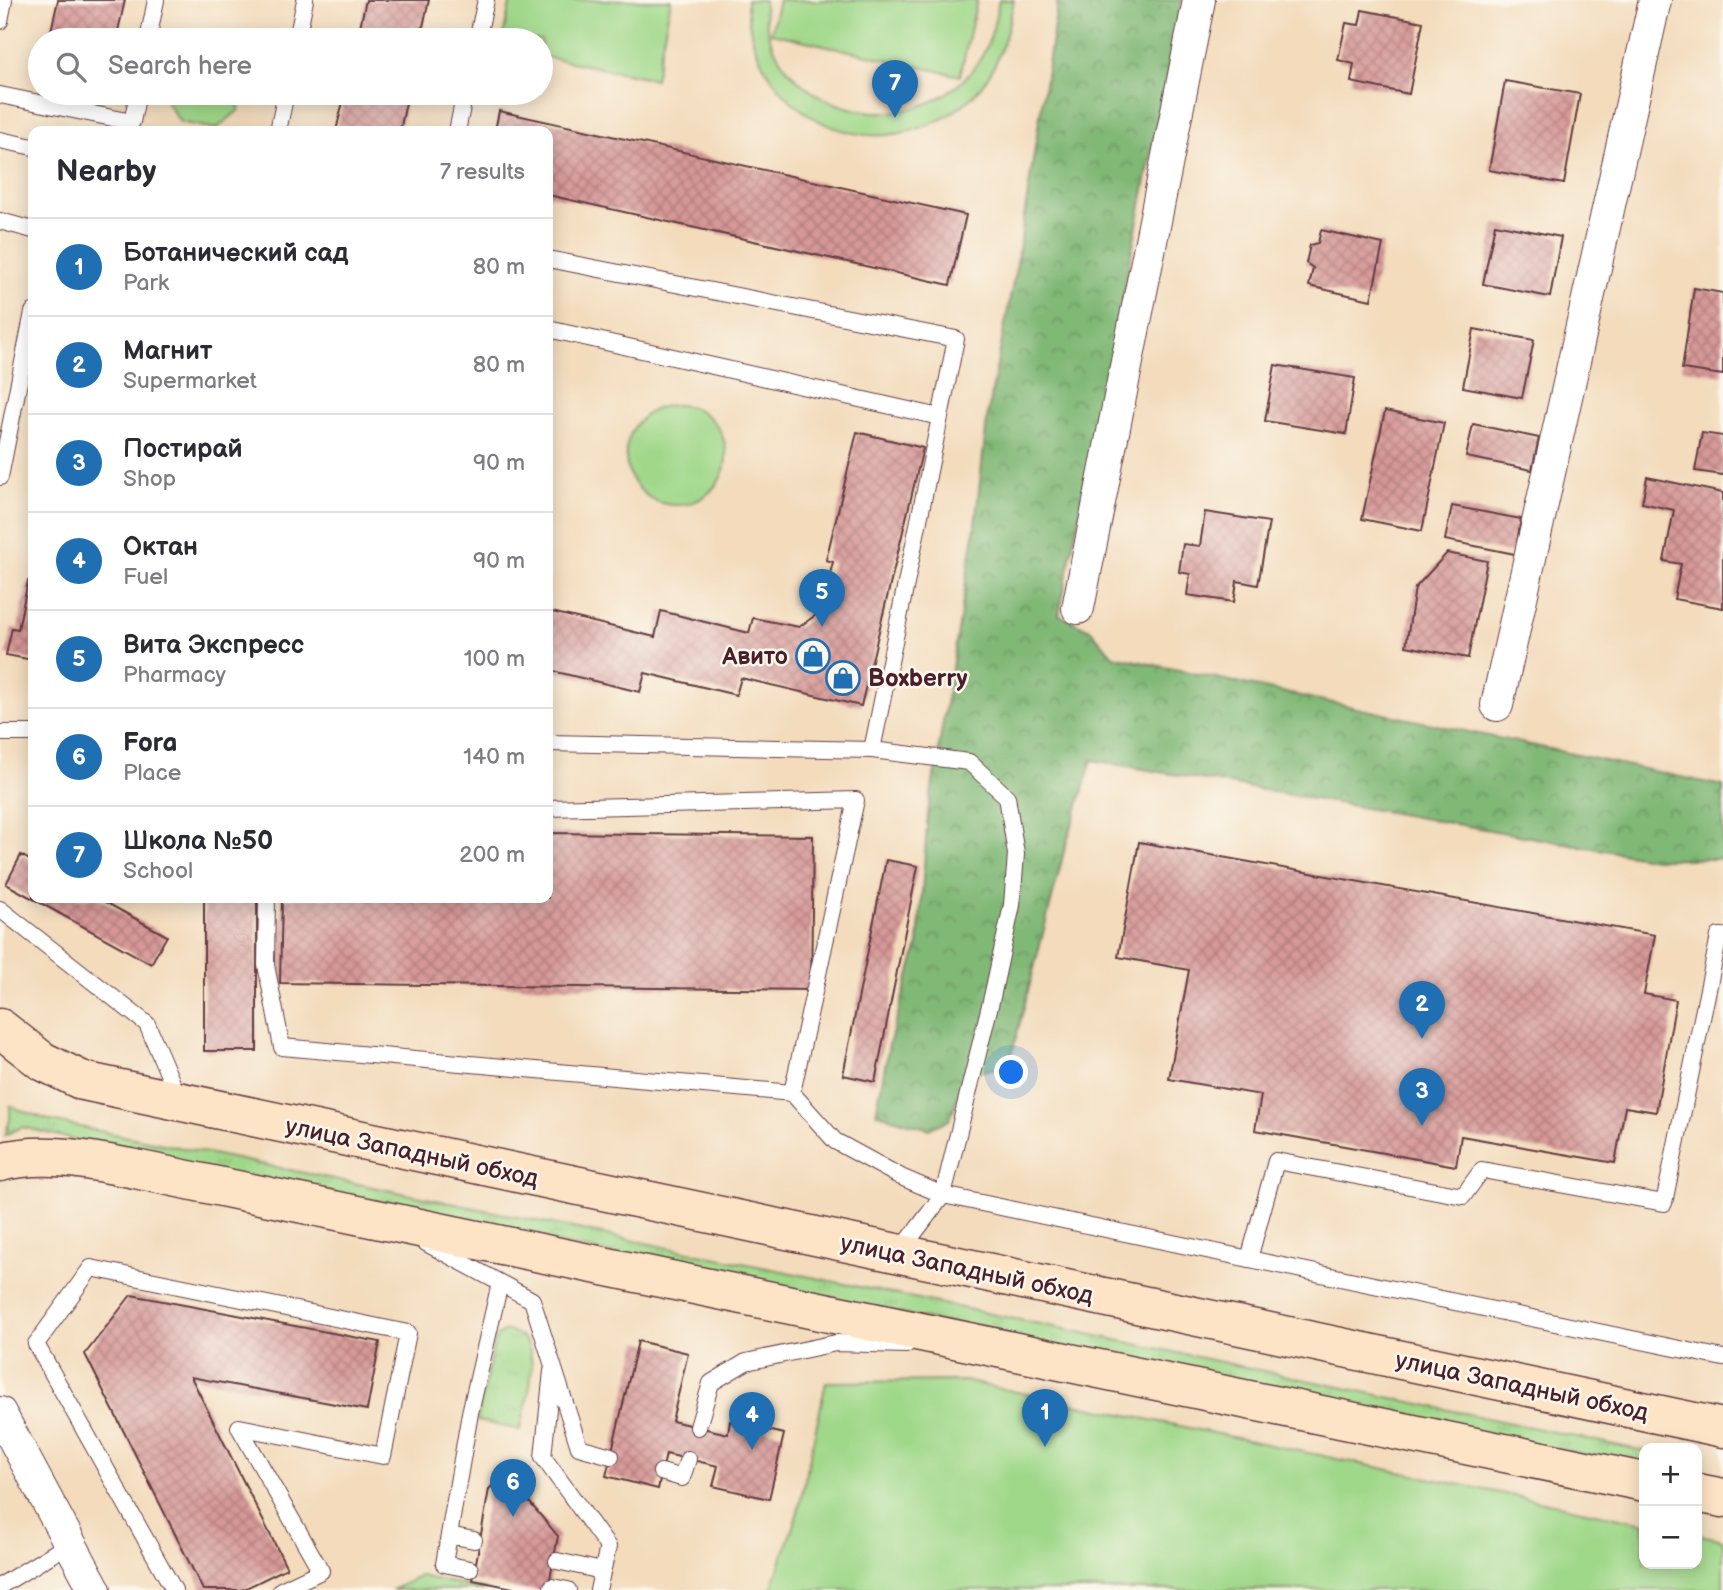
<!DOCTYPE html>
<html lang="en">
<head>
<meta charset="utf-8">
<style>
  :root { --surface:#fff; --page:#f2f2f3; --text:#2b2b33; --muted:#7c7c81; --line:#e1e1e2; --accent:#1f6fb2 }
  body { margin:0; font-family:"Balsamiq Sans",sans-serif; background:var(--page); color:var(--text) }
  .controls { position:absolute; right:21px; bottom:21px; display:grid; overflow:hidden; border-radius:14px; box-shadow:0 4px 18px #0003 }
  .controls button { width:63px; height:63px; display:grid; place-items:center; padding:0; border:0; border-bottom:2px solid var(--line); background:var(--surface); color:var(--text); font:35px sans-serif }
  .you { position:absolute; left:1012px; top:1073px; width:24px; height:24px; margin:-18px; border:5px solid #fff; border-radius:50%; background:#1a73e8; box-shadow:0 0 0 10px #1a73e833 }
  .badge { display:grid; place-items:center; width:46px; height:46px; border-radius:50%; background:var(--accent); color:#fff; font-size:23px; font-weight:700 }
  .pin { position:absolute; translate:-50% -58px; filter:drop-shadow(0 2px 4px #0008) }
  .pin::after { content:''; position:absolute; top:37px; width:24px; height:21px; background:inherit; clip-path:polygon(0 0,100% 0,50% 100%) }
  .list { margin:0; padding:0; list-style:none }
  h2 { display:flex; justify-content:space-between; align-items:center; height:91px; margin:0; padding:0 28px; font-size:30px }
  h2 small { font-size:23px; font-weight:400; color:var(--muted) }
  .list li { display:grid; grid-template-columns:46px 1fr auto; gap:21px; align-items:center; box-sizing:border-box; height:98px; padding:0 28px; border-top:2px solid var(--line) }
  .list b { display:block; font-size:26px; white-space:nowrap }
  .list p { margin:0; font-size:23px; white-space:nowrap; color:var(--muted) }
  .list em { font-size:23px; font-style:normal; color:var(--muted) }
  .icon { flex:none; width:38px; height:38px; fill:none; stroke:currentColor; stroke-width:2; stroke-linecap:round; stroke-linejoin:round }
  .map { position:relative; flex:none; width:1723px; height:1590px; overflow:hidden }
  .search { position:absolute; background:var(--surface); box-shadow:0 4px 18px #0003; left:28px; top:28px; width:525px; height:77px; display:flex; align-items:center; gap:18px; box-sizing:border-box; padding:0 24px; border-radius:38px; color:var(--muted); font-size:26px }
  .panel { position:absolute; background:var(--surface); box-shadow:0 4px 18px #0003; left:28px; top:126px; width:525px; height:777px; border-radius:14px }
  .map>svg:first-child { display:block }
  .grass { fill:url(#grass-tufts); stroke:#757c5a; stroke-width:2 }
  .forest { fill:url(#forest-crowns); stroke:#656c50; stroke-width:2 }
  .green { fill:#a0d88a; stroke:#757c5a; stroke-width:2 }
  .building { fill:url(#building-cross-hatch) }
  .lines { fill:none; stroke-linecap:round; stroke-linejoin:round }
  .lane-casing { stroke:#633b41; stroke-width:18 }
  .street-casing { stroke:#633b41; stroke-width:34 }
  .secondary-casing { stroke:#633b41; stroke-width:41 }
  .lane { stroke:#fff; stroke-width:16 }
  .street { stroke:#fff; stroke-width:32 }
  .secondary { stroke:#fee4c6; stroke-width:38 }
  .labels { text-anchor:middle; stroke-width:5; stroke-linejoin:round; paint-order:stroke }
  .poi-label { font-size:24px; font-weight:bold; fill:#4a1f2b; stroke:#fbf7ec; text-anchor:end }
  .street-label { font-size:24px; fill:#4a1f2b; stroke:#fbf7ec }
</style>
</head>
<body>
<div class="map">
<svg width="1723" height="1590" viewBox="0 0 1723 1590">
  <defs>
    <pattern id="grass-tufts" width="24" height="20" patternUnits="userSpaceOnUse" patternTransform="scale(1.75)"><rect width="24" height="20" fill="#a0d88a"/><path d="M3 7l-1-3M5 7V3M7 7l1-3M15 17l-1-3M17 17v-4M19 17l1-3" fill="none" stroke="#8bb977"/></pattern>
    <pattern id="forest-crowns" width="20" height="18" patternUnits="userSpaceOnUse" patternTransform="scale(1.75)"><rect width="20" height="18" fill="#80b876"/><path d="M2 6a3 3 0 1 1 6 0M12 15a3 3 0 1 1 6 0" fill="none" stroke="#6b9561"/></pattern>
    <pattern id="building-cross-hatch" width="8" height="8" patternUnits="userSpaceOnUse" patternTransform="scale(1.75)"><rect width="8" height="8" fill="#d79998"/><path d="M0 0l8 8M0 8l8-8" fill="none" stroke="#b07c7c"/></pattern>
  </defs>
  <rect width="100%" height="100%" fill="#fbf7ec"/>
  <filter id="ink" filterUnits="userSpaceOnUse"><feTurbulence type="fractalNoise" baseFrequency=".0143" numOctaves="2"/><feDisplacementMap in="SourceGraphic" scale="14" xChannelSelector="R" yChannelSelector="G"/><feConvolveMatrix kernelMatrix="1 2 1 2 8 2 1 2 1" color-interpolation-filters="sRGB"/></filter>
  <filter id="wash" filterUnits="userSpaceOnUse"><feTurbulence type="fractalNoise" baseFrequency=".00686" numOctaves="4" result="noise"/><feDisplacementMap in="SourceGraphic" scale="28" xChannelSelector="R" yChannelSelector="G"/><feGaussianBlur stdDeviation="1.57" result="paint"/><feColorMatrix in="noise" values="0 0 0 0 0 0 0 0 0 0 0 0 0 0 0 0 0 1.4 0 .05"/><feComposite in="paint" operator="in"/></filter>
  <g filter="url(#wash)">
    <rect width="100%" height="100%" fill="#f3dbbc"/>
    <path class="grass" d="M10,1106L51,1121L1069,1330L1644,1451V1467L180,1165L22,1127L5,1135L10,1120Z
      M505,1331C550,1335 526,1403 520,1430L477,1421L494,1343L497,1336Z"/>
    <path class="forest" d="M1058,0H1182L1059,615L1092,631L1113,656L1723,786V857L1717,859H1655L1092,760L1065,848L1009,1065L965,1075L950,1119L929,1129L876,1113L889,1045L918,945L928,813L974,534L988,412L1017,263Z"/>
    <path class="green" d="M511,0H671L655,79L541,56V40H502Z
      M747,0H764C763,116 924,154 982,56C992,39 995,20 999,0H1014C1008,28 1002,56 986,80C971,102 948,118 923,127C834,160 748,91 747,0Z
      M779,0H977L960,76L771,33Z
      M168,93H242L238,111L216,129L180,122L166,101Z
      M626 455a50 50 0 1 1 100 0a50 50 0 1 1-100 0Z
      M964,1381L1644,1523V1564H1697V1534L1723,1540V1590H771L798,1512L826,1382Z
      M420,1576L487,1590H392Z"/>
    <g id="blocks">
      <path class="building" d="M58,0H125L116,40H49Z
        M366,0H429L420,40H357Z
        M1362,10L1423,22L1409,94L1351,82L1354,64L1338,60L1346,23L1359,25Z
        M1505,81L1580,94L1564,184L1489,170Z
        M59,93H104L101,103Z
        M345,93H408L400,131H336Z
        M499,111L966,215L950,285L548,195V131H495Z
        M1495,224L1561,237L1550,297L1483,284Z
        M1321,230L1383,244L1371,300L1309,286L1313,268L1306,263L1310,245L1318,243Z
        M1694,288L1723,293V375L1682,369Z
        M1474,329L1534,340L1522,398L1463,387Z
        M1275,365L1355,378L1346,434L1265,421Z
        M1385,411L1444,423L1422,531L1362,519Z
        M1473,424L1539,438L1532,470L1466,457Z
        M857,432L923,448L861,706L741,678L736,695L645,673L640,692L548,670V611L655,637L661,611L749,633L753,618L799,627L820,612L833,562L826,560Z
        M1702,433L1723,436V475L1695,471Z
        M1647,477L1723,493V608L1674,599L1681,564L1664,561L1674,510L1642,503Z
        M1452,506L1521,519L1515,554L1445,540Z
        M1205,512L1269,522L1258,585L1237,581L1234,602L1187,595L1190,574L1179,572L1183,544L1200,546Z
        M1447,553L1487,561L1468,658L1406,646L1415,588Z
        M28,581L33,582V660L6,655L12,628L18,629Z
        M548,833L813,836L811,990L280,983L282,898H548Z
        M1139,842L1655,935L1644,994L1676,1000L1656,1112L1625,1107L1615,1163L1461,1136L1456,1166L1255,1130L1261,1095L1169,1079L1189,970L1118,957Z
        M21,855L33,862V898H98L167,936L151,964L6,884Z
        M886,860L918,866L875,1082L843,1075Z
        M204,898H257V1051H204Z
        M131,1295L380,1342L367,1410L191,1377L287,1568L242,1590H203L85,1354Z
        M638,1341L688,1353L672,1421L728,1434L730,1421L784,1434L769,1499L713,1486L718,1466L666,1454L658,1489L606,1476Z
        M500,1478L511,1481L519,1497H525L558,1536L548,1590H523L473,1580L489,1489Z"/>
    </g>
  </g>
  <g filter="url(#ink)">
    <use href="#blocks" fill-opacity="0" stroke="#633b41" stroke-width="2"/>
    <g class="lines">
      <g class="lane-casing">
        <path id="lane" d="M0,21L4,0
          M148,40L156,0
          M297,40L305,0
          M477,40L486,0
          M0,95L132,122L138,93
          M278,131L286,93
          M457,131L465,93
          M0,140L33,147
          M0,221L33,230
          M548,259L956,339L872,750
          M548,329L940,417
          M0,477L33,312
          M0,733H33
          M548,743L872,750L969,762L1007,797L1016,854L1012,905L992,997L943,1195L899,1253
          M548,808L856,800L792,1093
          M267,898L266,965L282,1047L792,1093L835,1141L901,1177L943,1195L1723,1358
          M0,909L147,1024L178,1097
          M426,1243L532,1300L579,1447L611,1456
          M1249,1259L1276,1161L1463,1196L1482,1170L1664,1203L1719,936H1723
          M552,1371L543,1457L608,1547L598,1590
          M698,1427L711,1383L746,1362L836,1343L906,1345
          M661,1472L682,1478L688,1459
          M449,1535L474,1540
          M557,1561L602,1571
          M470,1569L444,1564L470,1413L500,1283
          M0,1586L69,1544
          M552,1587L568,1590
          M174,1590L36,1344L91,1268L408,1333L383,1456L239,1427L321,1571L281,1590"/>
      </g>
      <g class="street-casing">
        <path id="street" d="M1078,608L1199,0
          M1497,705L1655,0
          M0,1413L95,1590"/>
      </g>
      <g class="secondary-casing">
        <path id="secondary" d="M0,1028L42,1061L83,1081L1723,1428
          M0,1162C46,1150 94,1161 140,1170L1644,1482
          M1697,1493L1723,1498"/>
      </g>
      <use href="#lane" class="lane"/>
      <use href="#street" class="street"/>
      <use href="#secondary" class="secondary"/>
    </g>
  </g>
  <defs>
    <g id="shop-ring" transform="scale(1.75)"><circle r="9.5" fill="#fbf7ec" stroke="#1f6fb2" stroke-width="1.5"/><path d="M-5-2.5h2.3a2.7 3.5 0 0 1 5.4 0H5L5.5 6h-11ZM-1.5-2.5h3a1.5 2.3 0 0 0-3 0Z" fill="#1f6fb2"/></g>
  </defs>
  <g fill-rule="evenodd">
    <use href="#shop-ring" x="813" y="656"/>
    <use href="#shop-ring" x="843" y="678"/>
  </g>
  <g class="labels">
    <g class="poi-label">
      <text x="788" y="664">Авито</text>
      <text x="868" y="686" text-anchor="start">Boxberry</text>
    </g>
    <g class="street-label">
      <text transform="translate(412 1152) rotate(12)" y="8">улица Западный обход</text>
      <text transform="translate(967 1269) rotate(12)" y="8">улица Западный обход</text>
      <text transform="translate(1522 1386) rotate(12)" y="8">улица Западный обход</text>
    </g>
  </g>
</svg>
<div class="controls">
<button>+</button>
<button>−</button>
</div>
<div class="you"></div>
<div class="pin badge" style="left:1045px;top:1447px">1</div>
<div class="pin badge" style="left:1422px;top:1039px">2</div>
<div class="pin badge" style="left:1422px;top:1126px">3</div>
<div class="pin badge" style="left:752px;top:1450px">4</div>
<div class="pin badge" style="left:822px;top:627px">5</div>
<div class="pin badge" style="left:513px;top:1517px">6</div>
<div class="pin badge" style="left:895px;top:118px">7</div>
<div class="search"><svg class="icon" aria-label="search" viewBox="0 0 24 24"><circle cx="10" cy="10" r="6"/><path d="M15 15l6 6"/></svg>Search here</div>
<section class="panel">
<h2>Nearby<small>7 results</small></h2>
<ul class="list">
<li><span class="badge">1</span><div><b>Ботанический сад</b><p>Park</p></div><em>80 m</em></li>
<li><span class="badge">2</span><div><b>Магнит</b><p>Supermarket</p></div><em>80 m</em></li>
<li><span class="badge">3</span><div><b>Постирай</b><p>Shop</p></div><em>90 m</em></li>
<li><span class="badge">4</span><div><b>Октан</b><p>Fuel</p></div><em>90 m</em></li>
<li><span class="badge">5</span><div><b>Вита Экспресс</b><p>Pharmacy</p></div><em>100 m</em></li>
<li><span class="badge">6</span><div><b>Fora</b><p>Place</p></div><em>140 m</em></li>
<li><span class="badge">7</span><div><b>Школа №50</b><p>School</p></div><em>200 m</em></li>
</ul>
</section>
</div>
</body>
</html>
